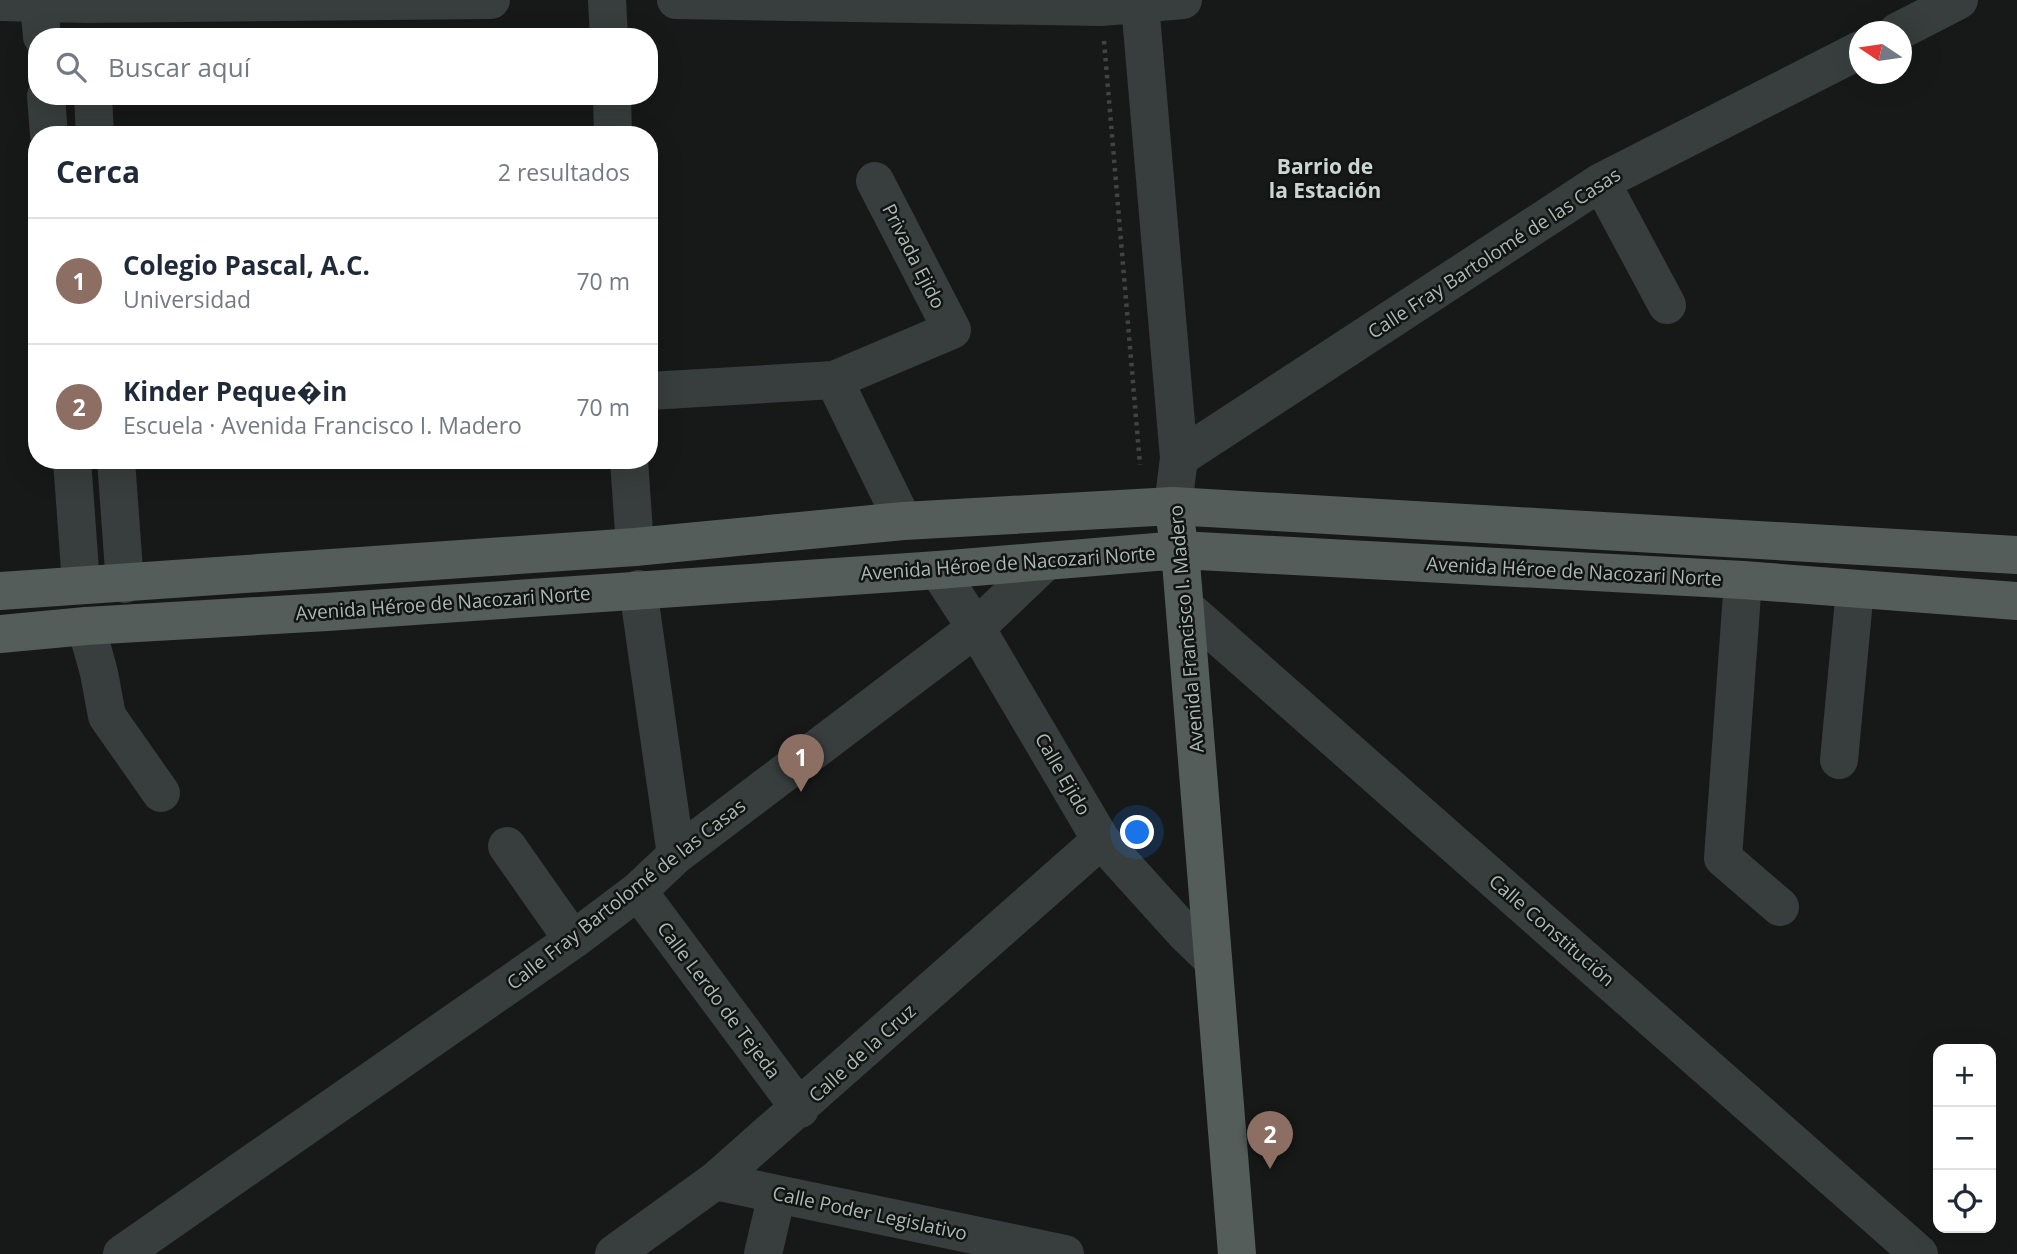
<!DOCTYPE html>
<html lang="es">
<head>
<meta charset="utf-8">
<style>
  :root { --surface:#fff; --page:#f6f6f7; --text:#1f2937; --muted:#747a83; --line:#e0e1e3; --accent:#f23692 }
  body { margin:0; font-family:"Open Sans",sans-serif; background:var(--page); color:var(--text) }
  .controls { position:absolute; right:21px; bottom:21px; display:grid; overflow:hidden; border-radius:14px; box-shadow:0 7px 28px #0002 }
  .controls button { width:63px; height:63px; display:grid; place-items:center; padding:0; border:0; border-bottom:2px solid var(--line); background:var(--surface); color:var(--text); font:35px sans-serif }
  .compass { position:absolute; left:1849px; top:21px; width:63px; height:63px; border-radius:50%; background:var(--surface); box-shadow:0 7px 28px #0002; rotate:283deg }
  .you { position:absolute; left:1138px; top:833px; width:24px; height:24px; margin:-18px; border:5px solid #fff; border-radius:50%; background:#1a73e8; box-shadow:0 0 0 10px #1a73e833 }
  .badge { display:grid; place-items:center; width:46px; height:46px; border-radius:50%; background:var(--accent); color:#fff; font-size:23px; font-weight:700 }
  .pin { position:absolute; translate:-50% -58px; filter:drop-shadow(0 2px 4px #0008) }
  .pin::after { content:''; position:absolute; top:37px; width:24px; height:21px; background:inherit; clip-path:polygon(0 0,100% 0,50% 100%) }
  .list { margin:0; padding:0; list-style:none }
  h2 { display:flex; justify-content:space-between; align-items:center; height:91px; margin:0; padding:0 28px; font-size:30px }
  h2 small { font-size:23px; font-weight:400; color:var(--muted) }
  .list li { display:grid; grid-template-columns:46px 1fr auto; gap:21px; align-items:center; box-sizing:border-box; height:126px; padding:0 28px; border-top:2px solid var(--line) }
  .list b { display:block; font-size:26px; white-space:nowrap }
  .list p { margin:0; font-size:23px; white-space:nowrap; color:var(--muted) }
  .list em { font-size:23px; font-style:normal; color:var(--muted) }
  .icon { flex:none; width:38px; height:38px; fill:none; stroke:currentColor; stroke-width:2; stroke-linecap:round; stroke-linejoin:round }
  .map { position:relative; flex:none; width:2017px; height:1254px; overflow:hidden }
  .search { position:absolute; background:var(--surface); box-shadow:0 7px 28px #0002; left:28px; top:28px; width:630px; height:77px; display:flex; align-items:center; gap:18px; box-sizing:border-box; padding:0 24px; border-radius:28px; color:var(--muted); font-size:26px }
  .panel { position:absolute; background:var(--surface); box-shadow:0 7px 28px #0002; left:28px; top:126px; width:630px; height:343px; border-radius:28px }
  .map>svg:first-child { display:block }
  .lines { fill:none; stroke-linecap:round; stroke-linejoin:round }
  .path { stroke:#3e4542; stroke-width:4.5; stroke-dasharray:3.5 5; stroke-linecap:butt }
  .minor { stroke:#383e3d; stroke-width:38 }
  .major { stroke:#545d5a; stroke-width:38 }
  .labels { text-anchor:middle; stroke-width:5; stroke-linejoin:round; paint-order:stroke }
  .street-label { font-size:19px; fill:#aab9b2; stroke:#121414 }
  .neighbourhood-label { font-size:21px; font-weight:bold; fill:#cbd5d1; stroke:#121414 }
</style>
</head>
<body>
<div class="map">
<svg width="2017" height="1254" viewBox="0 0 2017 1254">
  <rect width="100%" height="100%" fill="#171919"/>
  <g class="lines">
    <path class="path" d="M1104,41L1140,465"/>
    <path class="minor" d="M607,0L609,37
      M676,0L1101,7L1183,0
      M0,2L87,4L491,0
      M39,3L42,37
      M1140,4L1179,458L1173,506
      M1897,32L1959,0
      M46,96L49,135
      M93,96L95,135
      M612,96L613,135
      M1601,182L1667,305
      M834,380L903,521
      M649,391L834,380L952,330L875,181
      M1179,458L1601,182L1860,50
      M72,460L81,584
      M116,460L125,584
      M629,460L635,547
      M938,570L976,628L1101,840L1185,933L1213,960
      M1743,580L1723,858L1780,907
      M638,589L676,855
      M1185,607L1919,1254
      M86,626L99,673L107,716L161,793
      M1839,760L1855,589
      M507,846L573,940
      M638,891L800,1109
      M715,1181L1065,1254
      M122,1254L573,940L638,891L676,855L976,628L1046,561
      M614,1254L715,1181L1101,840
      M763,1254L777,1194"/>
    <path class="major" d="M1176,525L1180,550L1237,1254
      M0,591L635,547L903,521L1173,506L2017,555
      M0,634L86,626L327,612L938,570L1180,550L1743,580L2017,601"/>
  </g>
  <g class="labels">
    <g class="street-label">
      <text transform="translate(1494 253) rotate(-33)" y="7">Calle Fray Bartolomé de las Casas</text>
      <text transform="translate(914 256) rotate(63)" y="7">Privada Ejido</text>
      <text transform="translate(1008 563) rotate(-4)" y="7">Avenida Héroe de Nacozari Norte</text>
      <text transform="translate(1574 571) rotate(3)" y="7">Avenida Héroe de Nacozari Norte</text>
      <text transform="translate(443 603) rotate(-4)" y="7">Avenida Héroe de Nacozari Norte</text>
      <text transform="translate(1186 629) rotate(-95)" y="7">Avenida Francisco I. Madero</text>
      <text transform="translate(1063 774) rotate(60)" y="7">Calle Ejido</text>
      <text transform="translate(626 894) rotate(-38)" y="7">Calle Fray Bartolomé de las Casas</text>
      <text transform="translate(1552 930) rotate(41)" y="7">Calle Constitución</text>
      <text transform="translate(719 1000) rotate(53)" y="7">Calle Lerdo de Tejeda</text>
      <text transform="translate(862 1053) rotate(-42)" y="7">Calle de la Cruz</text>
      <text transform="translate(870 1213) rotate(12)" y="7">Calle Poder Legislativo</text>
    </g>
    <g class="neighbourhood-label">
      <text x="1325" y="174">Barrio de<tspan x="1325" dy="24">la Estación</tspan></text>
    </g>
  </g>
</svg>
<div class="controls">
<button>+</button>
<button>−</button>
<button><svg class="icon" aria-label="locate" viewBox="0 0 24 24"><circle cx="12" cy="12" r="6"/><path d="M12 2v4M12 18v4M2 12h4M18 12h4"/></svg></button>
</div>
<svg class="compass" viewBox="-18 -18 36 36"><path d="M0-13l5 13h-10z" fill="#e53935"/><path d="M0 13l5-13h-10z" fill="#747a83"/></svg>
<div class="you"></div>
<div class="pin badge" style="left:801px;top:792px;background:#8d6e63">1</div>
<div class="pin badge" style="left:1270px;top:1169px;background:#8d6e63">2</div>
<div class="search"><svg class="icon" aria-label="search" viewBox="0 0 24 24"><circle cx="10" cy="10" r="6"/><path d="M15 15l6 6"/></svg>Buscar aquí</div>
<section class="panel">
<h2>Cerca<small>2 resultados</small></h2>
<ul class="list">
<li><span class="badge" style="background:#8d6e63">1</span><div><b>Colegio Pascal, A.C.</b><p>Universidad</p></div><em>70 m</em></li>
<li><span class="badge" style="background:#8d6e63">2</span><div><b>Kinder Peque�in</b><p>Escuela · Avenida Francisco I. Madero</p></div><em>70 m</em></li>
</ul>
</section>
</div>
</body>
</html>
